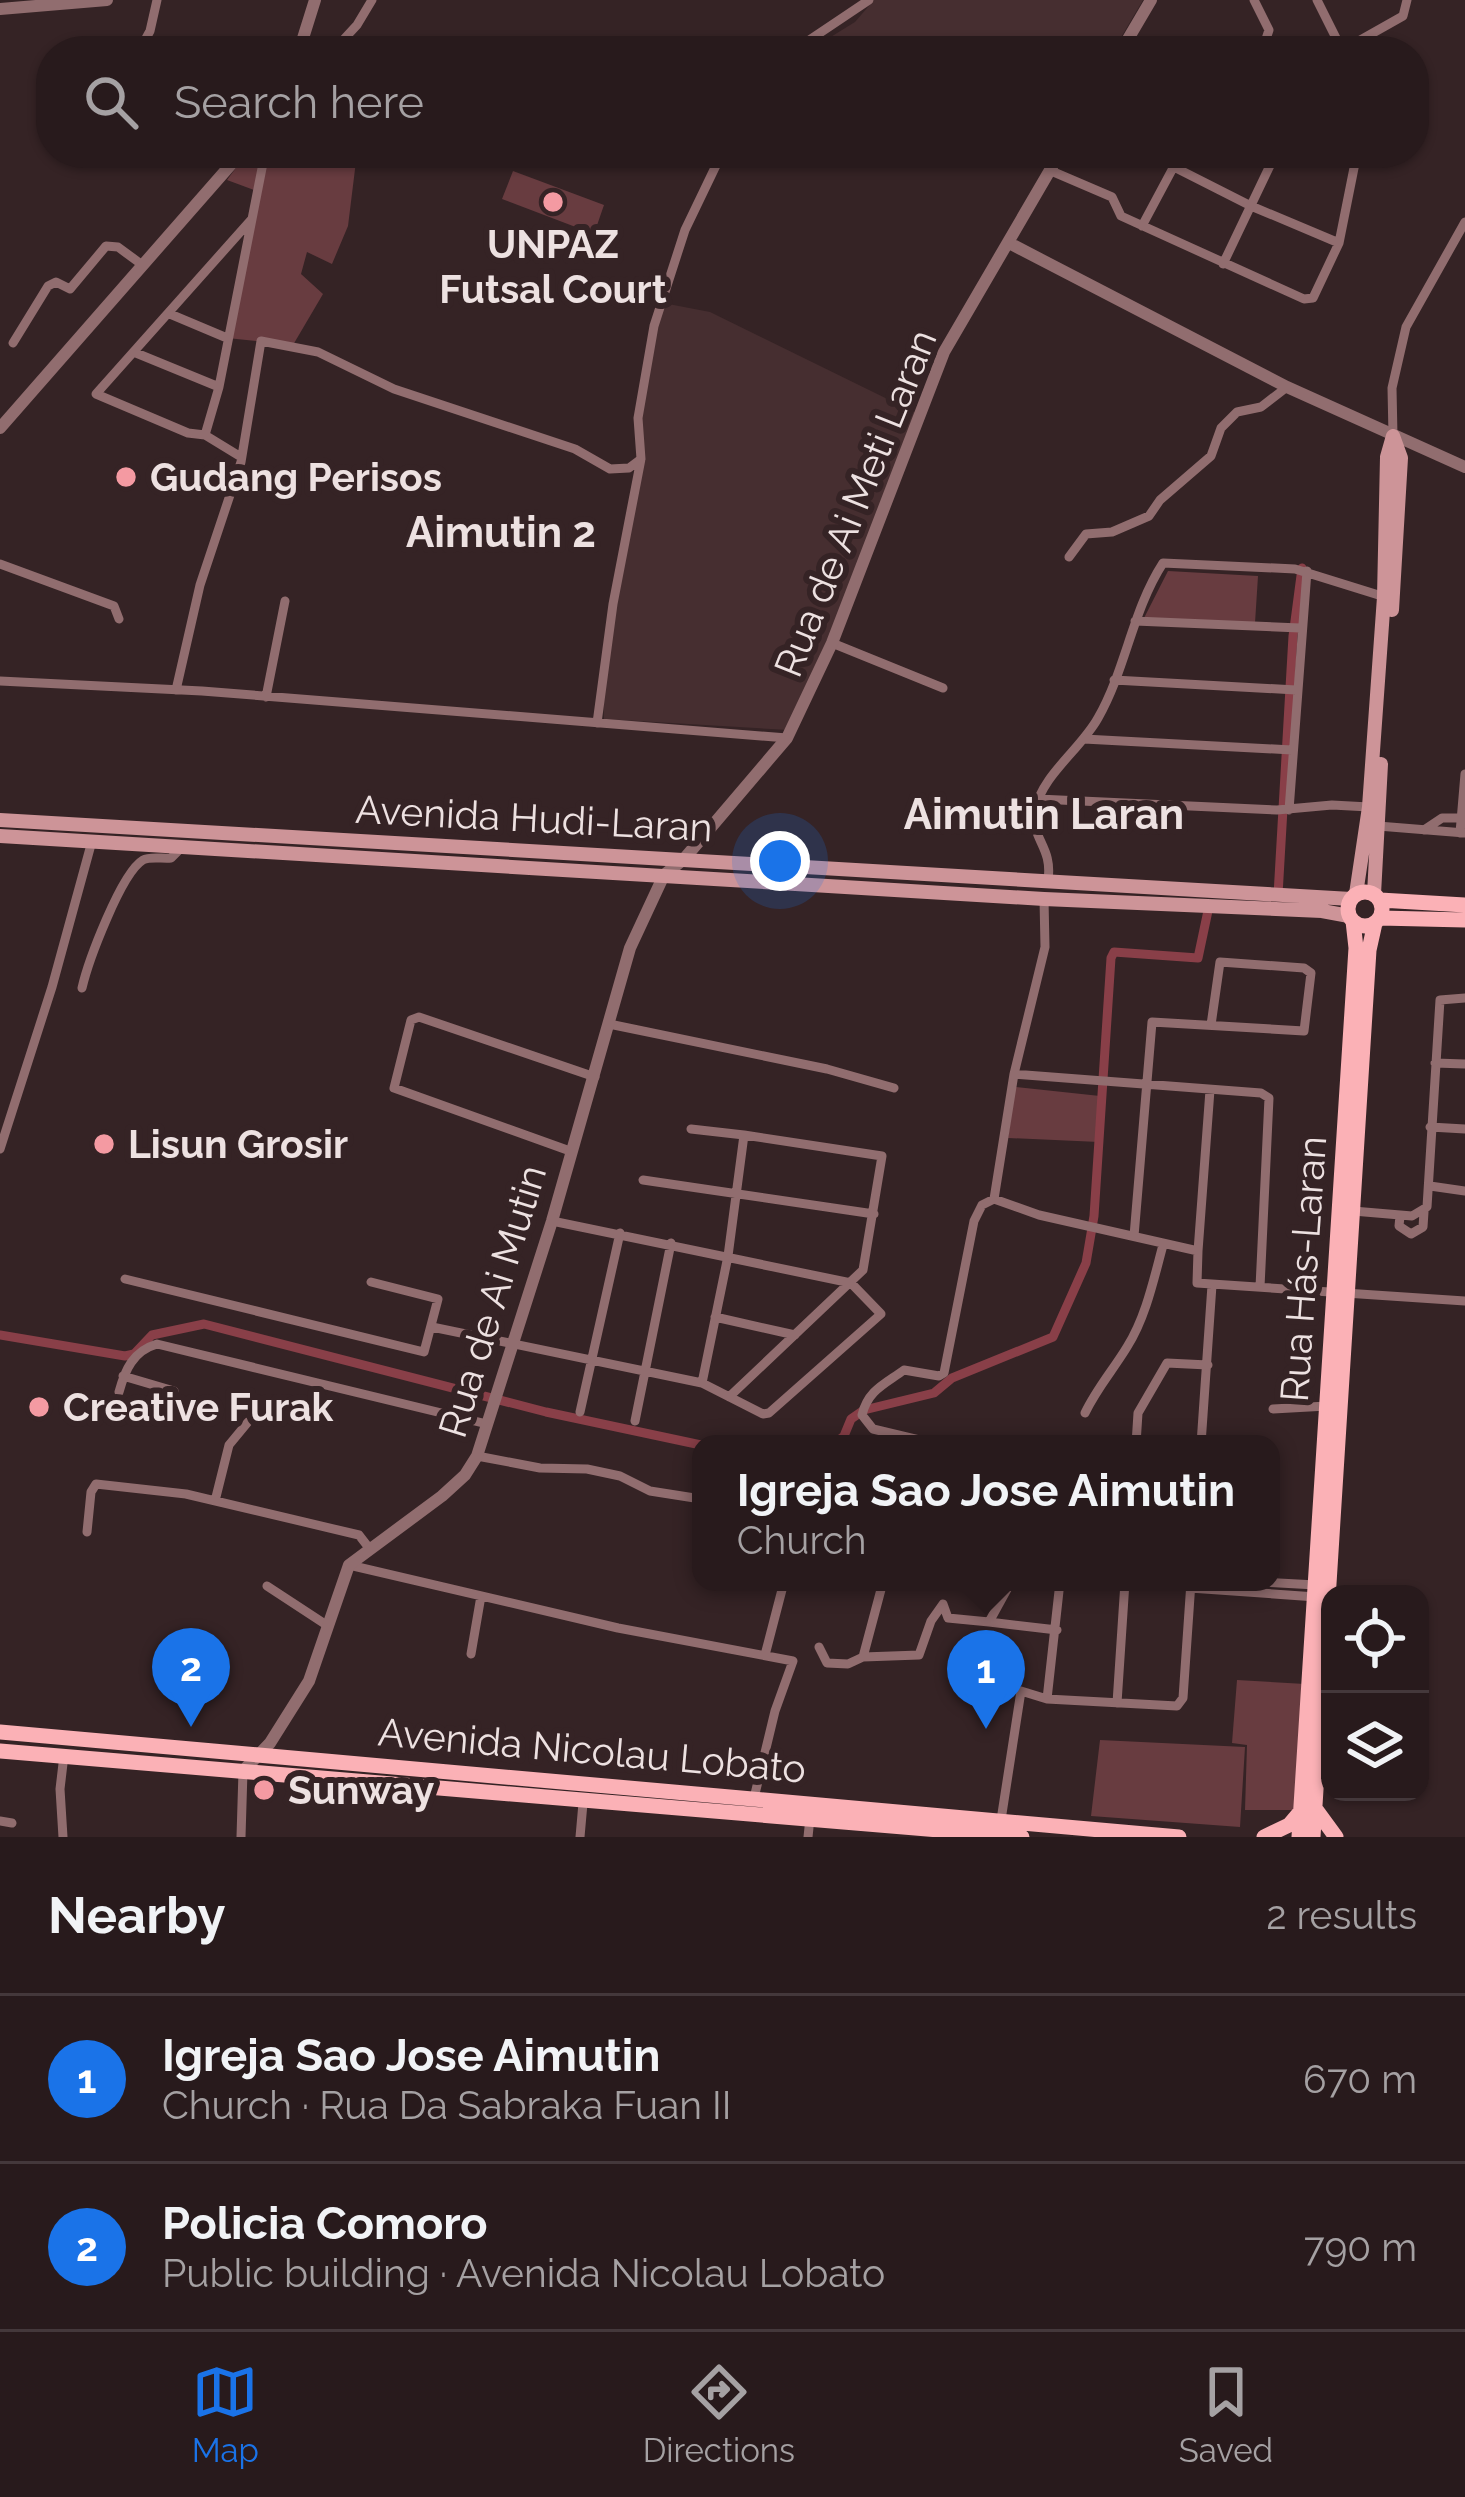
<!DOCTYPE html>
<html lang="en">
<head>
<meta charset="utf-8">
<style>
  :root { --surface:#281a1c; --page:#302325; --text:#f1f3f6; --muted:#a5a1a3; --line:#44383b; --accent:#1a73e8 }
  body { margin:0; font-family:Raleway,sans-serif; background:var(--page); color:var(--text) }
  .controls { position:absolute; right:36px; bottom:36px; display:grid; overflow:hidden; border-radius:24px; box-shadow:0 3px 9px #0004 }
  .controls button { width:108px; height:108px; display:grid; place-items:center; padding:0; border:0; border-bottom:3px solid var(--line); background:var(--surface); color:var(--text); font:60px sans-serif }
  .you { position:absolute; left:780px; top:861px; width:42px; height:42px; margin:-30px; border:9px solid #fff; border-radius:50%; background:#1a73e8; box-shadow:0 0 0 18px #1a73e833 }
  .badge { display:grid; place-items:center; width:78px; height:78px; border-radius:50%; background:var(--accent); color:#fff; font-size:39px; font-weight:700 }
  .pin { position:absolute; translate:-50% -99px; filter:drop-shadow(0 3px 6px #0008) }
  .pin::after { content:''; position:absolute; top:63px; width:42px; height:36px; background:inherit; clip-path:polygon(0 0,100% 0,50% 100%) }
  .popup { position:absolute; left:692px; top:1435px; width:588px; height:156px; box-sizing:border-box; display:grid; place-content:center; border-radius:24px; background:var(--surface); filter:drop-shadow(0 3px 9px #0005); font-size:39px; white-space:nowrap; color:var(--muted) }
  .popup b { font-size:45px; color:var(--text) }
  .popup::after { content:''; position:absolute; left:50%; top:100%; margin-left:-24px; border:24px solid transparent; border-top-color:var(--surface) }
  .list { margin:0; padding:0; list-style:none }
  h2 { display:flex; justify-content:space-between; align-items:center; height:156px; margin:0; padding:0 48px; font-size:51px }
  h2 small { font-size:39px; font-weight:400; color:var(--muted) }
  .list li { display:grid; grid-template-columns:78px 1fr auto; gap:36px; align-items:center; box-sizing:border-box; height:168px; padding:0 48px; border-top:3px solid var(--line) }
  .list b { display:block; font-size:45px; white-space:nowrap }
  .list p { margin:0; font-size:39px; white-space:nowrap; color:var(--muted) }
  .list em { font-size:39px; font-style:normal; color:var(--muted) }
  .icon { flex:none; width:66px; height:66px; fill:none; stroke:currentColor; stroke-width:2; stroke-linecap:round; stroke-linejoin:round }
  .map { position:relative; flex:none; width:1465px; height:1837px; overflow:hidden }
  .search { position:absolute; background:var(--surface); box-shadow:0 3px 9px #0004; left:36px; right:36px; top:36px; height:132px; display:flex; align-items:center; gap:30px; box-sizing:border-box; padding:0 42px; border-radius:48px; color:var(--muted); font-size:45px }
  .sheet { height:492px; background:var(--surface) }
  nav { display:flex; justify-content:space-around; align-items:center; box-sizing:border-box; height:168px; border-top:3px solid var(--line); background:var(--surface); font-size:33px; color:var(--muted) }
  nav a { display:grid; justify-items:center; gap:6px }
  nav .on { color:var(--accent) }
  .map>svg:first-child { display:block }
  .built { fill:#462e30 }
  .green { fill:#683c40 }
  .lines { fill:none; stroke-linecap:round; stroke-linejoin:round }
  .canal { stroke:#893f48; stroke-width:9 }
  .minor { stroke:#916d6f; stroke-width:9 }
  .tertiary { stroke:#916d6f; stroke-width:12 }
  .secondary { stroke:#cd9498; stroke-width:14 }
  .primary { stroke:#fbb1b6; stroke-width:15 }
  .poi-dot { fill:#f49aa2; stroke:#352325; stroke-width:4.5 }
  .labels { text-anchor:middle; stroke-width:12; stroke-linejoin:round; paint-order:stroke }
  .poi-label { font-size:39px; font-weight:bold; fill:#ede1e1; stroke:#352325; text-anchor:start }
  .street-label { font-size:39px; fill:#ede1e1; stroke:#352325 }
  .neighbourhood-label { font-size:42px; font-weight:bold; fill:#ede1e1; stroke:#352325 }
</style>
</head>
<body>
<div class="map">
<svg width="1465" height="1837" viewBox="0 0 1465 1837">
  <rect width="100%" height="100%" fill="#352325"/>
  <path class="built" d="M874,0H1143L1113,51H808L855,22Z
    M658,302L710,312L920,415L810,697L789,730L604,719L603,686L641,453L636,417Z"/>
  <path class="green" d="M247,153L263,159L265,153H357L348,226L332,264L307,252L301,274L323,294L293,345L227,338L254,190L227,180Z
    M513,171L604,205L594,234L502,199Z
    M1168,571L1258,576L1255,623L1144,618Z
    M1015,1087L1100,1096L1099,1142L1008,1138Z
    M1237,1680L1305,1684L1296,1810H1245L1247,1745L1232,1743Z
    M1100,1740L1245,1747L1240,1827L1091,1816Z"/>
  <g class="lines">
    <path class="canal" d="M1278,895L1293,636L1302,568
      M0,1335L125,1356L134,1354L152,1335L204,1324L546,1412L701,1445
      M834,1444L844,1436L851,1419L864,1410L934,1393L952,1378L1053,1337L1086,1263L1094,1216L1111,958L1114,952L1198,958L1209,906"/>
    <path class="minor" d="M1254,0L1269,30L1262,51
      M1317,0L1342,50
      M139,51L150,31L157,0
      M333,51L357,25L372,0
      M793,51L869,0
      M1341,51L1403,16L1407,0
      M1174,167L1251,206L1339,243
      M1049,170L1112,197L1121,216L1304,299L1313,298L1339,243L1357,153
      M251,220L96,394L188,433L205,435L219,387L265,153
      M1142,226L1181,153
      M1223,264L1276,153
      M170,314L227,338
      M13,343L48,286L56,282L70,289L106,246L118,247L141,264
      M136,353L219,387
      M205,435L241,457
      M1393,436L1392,388L1406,327L1465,222
      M1069,557L1086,534L1112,532L1149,516L1160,500L1211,456L1221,428L1237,412L1261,407L1287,387
      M0,564L114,606L119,619
      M1135,621L1300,628
      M832,643L943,688
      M1114,680L1296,690
      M0,681L202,691L787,738
      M176,690L200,585L241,462L261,341L318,352L394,389L575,449L610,469L629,468L641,459
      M266,697L285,601
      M597,723L613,604L641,459L638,418L654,326L685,230L722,153
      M1084,739L1292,750
      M1038,799L1277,810L1332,805L1369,807
      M1289,810L1307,571
      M1378,826L1465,833
      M1424,830L1442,818H1461
      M1460,833L1465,774
      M1048,880C1053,846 1030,839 1035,810C1042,775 1081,749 1098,718C1126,669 1132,611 1163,563L1295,569L1385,597
      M1044,899L1045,947L1014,1074L1261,1093L1269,1098L1260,1287
      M82,988C88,962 121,873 143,860C150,856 163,859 171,858L182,847
      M609,1024L827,1069L894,1088
      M1435,1063L1465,1064
      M1430,1127L1465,1129
      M691,1129L744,1135
      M0,1149L52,987L92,841
      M570,1151L394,1088L411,1020L419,1017L595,1077
      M643,1180L874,1214
      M1430,1186L1465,1191
      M994,1199L1039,1215L1198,1251L1197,1283L1465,1301
      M994,1199L1014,1074
      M1353,1211L1412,1216L1427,1207L1440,1000L1465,998
      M1400,1216L1399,1226L1411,1234L1423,1227L1424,1212
      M1134,1236L1152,1022L1304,1031L1311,973L1304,968L1220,962L1211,1025
      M1198,1251L1210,1090
      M125,1279L424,1352L438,1299L371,1282
      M715,1317L795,1335
      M432,1327L702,1383L763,1414L769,1413L881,1314L851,1283L552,1221
      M123,1376L174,1391
      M702,1383L728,1256L744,1135L882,1156L863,1270L729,1397
      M119,1392C125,1370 133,1351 157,1344L487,1424
      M1273,1409L1327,1406
      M580,1412L620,1233
      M1085,1413C1097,1388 1113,1370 1127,1347C1146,1317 1154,1278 1163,1245
      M635,1421L671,1243
      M936,1444L873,1429L862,1415C868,1390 885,1384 904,1370L939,1376L944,1373L974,1221L982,1205L994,1199
      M1136,1444L1138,1413L1167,1363L1208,1365
      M1201,1444L1212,1285
      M477,1456L540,1468L587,1469L620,1476L650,1491L701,1499
      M215,1501L229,1445L248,1422
      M87,1532L91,1492L96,1484L186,1494L359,1535L369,1548
      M349,1565L618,1628L793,1661L775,1711L754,1798
      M1011,1582L989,1622L1057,1630
      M1060,1582L1047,1699L1177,1706L1183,1698L1191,1582
      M1262,1582L1316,1585
      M267,1586L328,1626
      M1190,1588L1316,1597
      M819,1647L827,1663L848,1664L863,1657L919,1655L931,1621L943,1604L948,1618L989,1622
      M471,1654L481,1596
      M765,1655L784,1582
      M863,1657L883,1582
      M1117,1703L1125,1582
      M1001,1820L1021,1691L1047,1699
      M0,1821L12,1823
      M63,1837L60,1789L64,1755
      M241,1837L243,1771
      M580,1837L583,1803
      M808,1837L810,1818"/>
    <path class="tertiary" d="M0,9L107,0
      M299,51L315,0
      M1121,51L1151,0
      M1009,243L1287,387L1465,467
      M0,428L241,153
      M243,1771L270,1743L309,1681L349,1565L442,1496L465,1475L477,1456L552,1221L630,948L664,875L684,859L787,738L832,643L944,352L1060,153"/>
    <path class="secondary" d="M1392,610L1401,458L1393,436
      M0,820L1351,899
      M0,836L1044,899L1322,911L1349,916
      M1356,894L1369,807L1384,597L1387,457L1393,436
      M1374,894L1381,764"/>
    <path class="primary" d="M1348 909a17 17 0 1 1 34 0a17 17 0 1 1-34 0Z
      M1380,900L1465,905
      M1380,918L1465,920
      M0,1732L1179,1837
      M0,1751L1022,1837
      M1317,1811L1336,1837
      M1264,1837L1289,1825L1300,1812
      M1299,1837L1356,948L1353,921
      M1313,1837L1369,950L1375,923"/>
  </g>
  <g class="poi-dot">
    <circle cx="553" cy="202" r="12"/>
    <circle cx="126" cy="477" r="12"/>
    <circle cx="104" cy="1144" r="12"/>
    <circle cx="39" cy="1407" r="12"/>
    <circle cx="264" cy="1790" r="12"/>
  </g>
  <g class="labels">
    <g class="poi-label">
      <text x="553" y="258" text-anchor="middle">UNPAZ<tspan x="553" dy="45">Futsal Court</tspan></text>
      <text x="150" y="491">Gudang Perisos</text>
      <text x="128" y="1158">Lisun Grosir</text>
      <text x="63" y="1421">Creative Furak</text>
      <text x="288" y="1804">Sunway</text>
    </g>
    <g class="street-label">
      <text transform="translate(855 503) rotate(-68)" y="14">Rua de Ai Meti Laran</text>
      <text transform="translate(534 818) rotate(3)" y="14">Avenida Hudi-Laran</text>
      <text transform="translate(1303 1269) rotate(-86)" y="14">Rua Hás-Laran</text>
      <text transform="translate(492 1301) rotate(-73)" y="14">Rua de Ai Mutin</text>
      <text transform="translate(592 1750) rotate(5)" y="14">Avenida Nicolau Lobato</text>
    </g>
    <g class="neighbourhood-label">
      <text x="501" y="547">Aimutin 2</text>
      <text x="1044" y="829">Aimutin Laran</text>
    </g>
  </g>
</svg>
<div class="controls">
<button><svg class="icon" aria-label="locate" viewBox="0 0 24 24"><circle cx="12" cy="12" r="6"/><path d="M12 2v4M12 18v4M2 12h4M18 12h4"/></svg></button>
<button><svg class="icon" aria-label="layers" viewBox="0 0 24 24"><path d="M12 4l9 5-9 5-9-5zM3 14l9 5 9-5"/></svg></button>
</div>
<div class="you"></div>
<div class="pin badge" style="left:986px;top:1729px">1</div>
<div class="popup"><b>Igreja Sao Jose Aimutin</b>Church</div>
<div class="pin badge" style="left:191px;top:1727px">2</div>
<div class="search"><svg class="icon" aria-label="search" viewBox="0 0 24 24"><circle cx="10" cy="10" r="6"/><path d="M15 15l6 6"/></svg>Search here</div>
</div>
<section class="sheet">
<h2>Nearby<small>2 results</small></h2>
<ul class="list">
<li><span class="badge">1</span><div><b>Igreja Sao Jose Aimutin</b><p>Church · Rua Da Sabraka Fuan II</p></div><em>670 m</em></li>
<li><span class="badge">2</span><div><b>Policia Comoro</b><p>Public building · Avenida Nicolau Lobato</p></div><em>790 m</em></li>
</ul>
</section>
<nav>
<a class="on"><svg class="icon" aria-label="map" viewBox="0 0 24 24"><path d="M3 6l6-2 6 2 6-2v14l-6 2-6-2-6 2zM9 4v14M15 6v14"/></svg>Map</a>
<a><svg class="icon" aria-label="directions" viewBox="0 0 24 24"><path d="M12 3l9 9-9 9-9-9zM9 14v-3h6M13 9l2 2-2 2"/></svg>Directions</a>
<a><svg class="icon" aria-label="saved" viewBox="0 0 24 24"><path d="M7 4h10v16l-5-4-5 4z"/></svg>Saved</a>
</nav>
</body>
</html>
